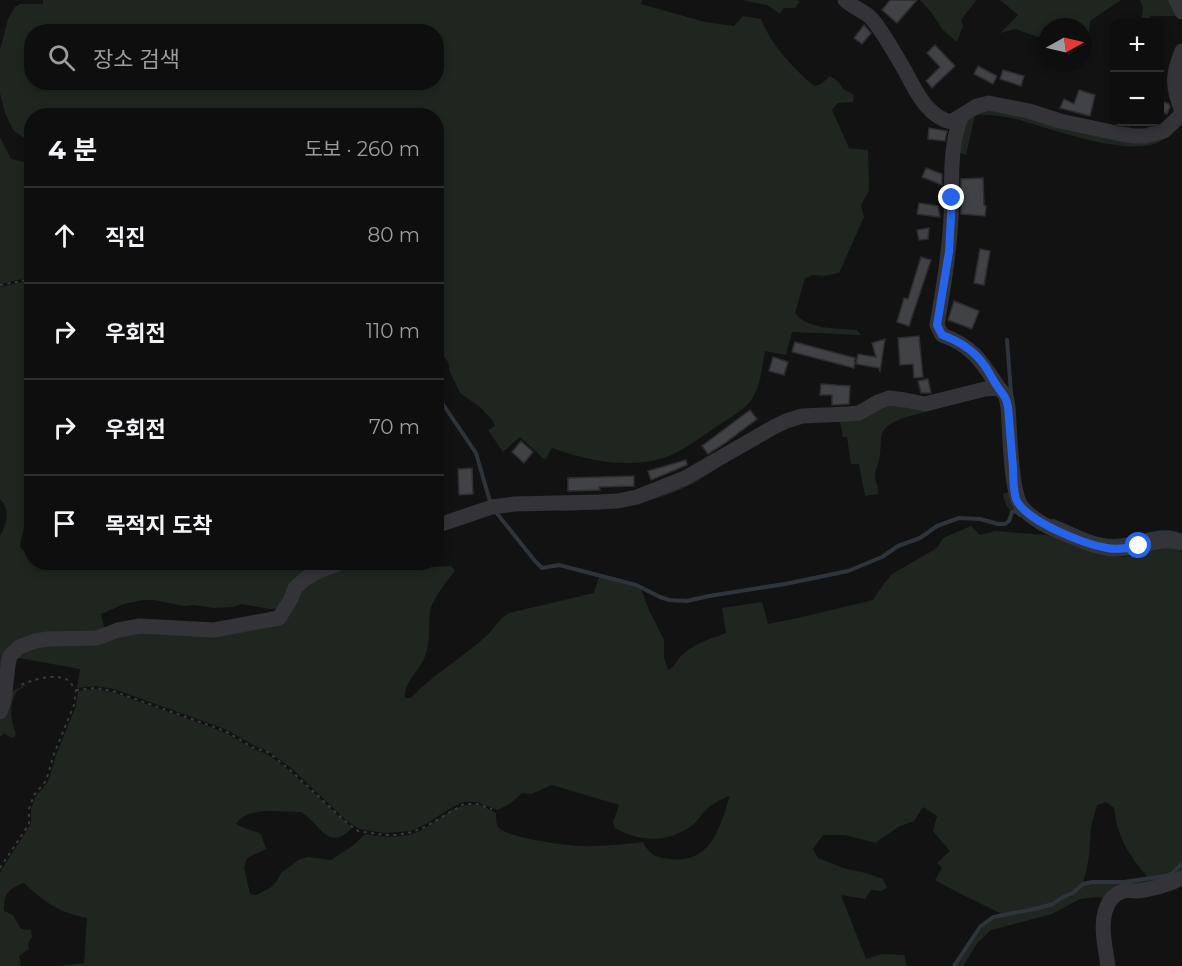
<!DOCTYPE html>
<html lang="ko">
<head>
<meta charset="utf-8">
<style>
  :root { --surface:#0e0e0e; --page:#171717; --text:#f1f3f6; --muted:#9b9c9e; --line:#2e2e2e }
  body { margin:0; font-family:Montserrat,"Noto Sans KR",sans-serif; background:var(--page); color:var(--text) }
  .controls { position:absolute; right:18px; top:18px; display:grid; overflow:hidden; border-radius:12px; box-shadow:0 3px 9px #0003 }
  .controls button { width:54px; height:54px; display:grid; place-items:center; padding:0; border:0; border-bottom:2px solid var(--line); background:var(--surface); color:var(--text); font:30px sans-serif }
  .compass { position:absolute; left:1038px; top:18px; width:54px; height:54px; border-radius:50%; background:var(--surface); box-shadow:0 3px 9px #0003; rotate:82deg }
  .stop { position:absolute; width:18px; height:18px; margin:-14px; border:4px solid #2563eb; border-radius:50%; background:#fff }
  .stop.end { background:#2563eb; border-color:#fff; box-shadow:0 2px 6px #0008 }
  .list { margin:0; padding:0; list-style:none }
  h2 { display:flex; justify-content:space-between; align-items:center; height:78px; margin:0; padding:0 24px; font-size:26px }
  h2 small { font-size:20px; font-weight:400; color:var(--muted) }
  .list li { display:grid; grid-template-columns:39px 1fr auto; gap:18px; align-items:center; box-sizing:border-box; height:96px; padding:0 24px; border-top:2px solid var(--line) }
  .list b { display:block; font-size:22px; white-space:nowrap }
  .list em { font-size:20px; font-style:normal; color:var(--muted) }
  .icon { flex:none; width:33px; height:33px; fill:none; stroke:currentColor; stroke-width:2; stroke-linecap:round; stroke-linejoin:round }
  .map { position:relative; flex:none; width:1182px; height:966px; overflow:hidden }
  .search { position:absolute; background:var(--surface); box-shadow:0 3px 9px #0003; left:24px; top:24px; width:420px; height:66px; display:flex; align-items:center; gap:15px; box-sizing:border-box; padding:0 21px; border-radius:24px; color:var(--muted); font-size:22px }
  .panel { position:absolute; background:var(--surface); box-shadow:0 3px 9px #0003; left:24px; top:108px; width:420px; height:462px; border-radius:24px }
  .map>svg:first-child { display:block }
  .green { fill:#1f2620; fill-rule:evenodd }
  .lines { fill:none; stroke-linecap:round; stroke-linejoin:round }
  .stream { stroke:#2d343b; stroke-width:4 }
  .building { fill:#414246; stroke:#2d2c2f; stroke-width:1.5 }
  .path { stroke:#3a3b3f; stroke-width:2; stroke-dasharray:3 4.5; stroke-linecap:butt }
  .minor { stroke:#343438; stroke-width:15 }
  .route { stroke:#2563eb; stroke-width:8 }
</style>
</head>
<body>
<div class="map">
<svg width="1182" height="966" viewBox="0 0 1182 966">
  <rect width="100%" height="100%" fill="#121213"/>
  <path class="green" d="M43,0H642L641,4L705,22L734,26L743,16L761,19C771,45 793,68 814,86L821,84L830,76L839,82L843,89L854,95L853,102L838,103L832,110L849,148L868,150L869,191L861,205L864,217L839,273L825,276L813,275L805,278L795,313C807,330 837,328 857,330L861,335L792,332L786,355L765,351C762,367 761,385 752,399C744,411 727,419 716,427C701,437 685,449 669,456C631,470 589,461 552,448L545,460L520,437L503,452L488,430L495,426L492,420L480,407L460,393L450,372L448,362L444,357L439,355L437,349L436,116H32L31,143L13,130L5,113L0,93V50L8,19L15,7L20,4H43ZM32,32H436V82H32Z
    M741,0H796L800,1L795,8H784L780,14L767,5Z
    M920,0H976L961,20L963,26L957,42L942,29L932,13Z
    M1000,0H1121L1090,21L1089,37H1083V27H1047V40H1046L1015,29L1000,33L1018,15Z
    M1140,0H1172L1179,16H1150V22H1141L1143,8Z
    M995,107L1011,109L1059,123L1135,138L1156,136L1165,133L1168,129L1163,140C1132,160 1050,128 1016,119C1002,116 989,114 975,115L966,155L955,151C957,122 964,109 995,107Z
    M0,137L11,159L30,163H32L31,277L0,284Z
    M31,280L32,450L30,453L32,464L26,468L27,516L21,540L20,547L25,552L31,554L32,562L340,563L318,570L284,608L270,609L241,604L233,607L213,608L195,605L184,606L154,600H143L124,604L101,614L104,627L103,635L34,640L0,669V536C7,523 11,511 0,499V287Z
    M985,391H998L1003,397L1006,407C1008,431 1007,491 1019,508C1029,522 1049,530 1065,537C1081,543 1097,551 1114,551C1137,552 1158,539 1182,545V549C1165,536 1142,554 1123,554C1107,554 1061,540 1046,532C1036,526 1025,518 1015,511H1011C1006,506 1004,501 1003,494L1008,492L1009,489L1005,413L1000,398L995,393L903,418C874,429 884,436 879,460C878,465 875,470 875,475C875,482 879,487 878,494L865,496L859,464H851L847,437H843L840,422C829,421 818,420 808,422C778,427 736,456 710,473C705,476 700,480 694,483C649,506 610,510 560,511L555,507L619,503L648,496L687,480L773,430L802,418L849,417L860,415L879,404L889,401L925,407Z
    M971,526L980,535L995,531L1046,535L1109,555L1122,557L1132,556L1153,550L1176,547L1182,553V862C1169,874 1164,875 1148,878C1129,854 1118,840 1114,808L1106,802L1097,805L1091,827L1089,856L1086,872L1083,883L1073,892L1060,897L1053,903L1039,907L1002,914L959,893L935,880L942,868L937,863L950,851L933,831L937,816L923,807L914,821L900,826L882,838L876,843L845,835H823L813,849L818,858L846,869L866,873L883,879L887,888L881,891L871,890L865,899L841,895L866,959L882,954L904,955L907,966H59L84,963L87,918C60,913 44,902 24,883C8,889 4,893 4,911L13,915L21,929L31,930L32,937L28,943L29,949L19,956L21,966H0V872L31,824V809L36,796L48,782L56,755L76,706L78,691L95,689L113,692L224,732L254,749L267,754L290,771L352,828C328,853 321,824 301,812C282,812 247,806 236,824C244,829 253,830 261,834L266,849L247,858L244,867L250,894L256,895L270,888L277,881L281,873L300,859L309,857L331,860L354,845L365,834C380,837 397,838 412,834C435,827 453,800 479,805C485,807 491,810 496,813C496,817 496,823 498,827C506,838 568,846 583,846C603,847 623,844 643,842C650,855 655,857 669,859C712,864 719,828 730,796C720,799 710,805 703,813C700,817 697,821 694,824C670,843 641,843 615,828L613,822L619,805L552,785L531,794L522,793L511,803L498,810L477,802H463L451,808L424,825L411,831L384,833L359,829L347,821L291,768L268,751L255,746L225,729L114,689L96,686L77,688L80,669L13,657L21,649L119,633L258,625L293,600L320,573L351,563H389L397,567L409,568L451,566L455,571C448,579 432,600 430,611C428,627 431,646 423,661C417,673 403,684 405,698H411C432,675 460,659 483,639C494,630 497,620 509,613L594,593L599,576L641,589L649,610L664,640V658L668,670C675,667 676,661 681,656C694,643 710,639 726,633L722,608L762,602L768,624L798,618L873,600L883,585L892,574L937,548L943,538Z
    M27,684C24,687 17,690 15,694C9,705 11,723 16,734L13,738L4,734L0,737V720L9,693Z
    M1182,865V876L1110,899L1098,897L1080,899L1052,914L991,930L978,942L963,966H955L980,928L994,918L1039,909L1054,905L1061,899L1074,894L1084,885L1092,883L1124,884L1166,877L1172,874Z"/>
  <g class="lines">
    <path class="stream" d="M1007,340L1011,393
      M436,394L476,453L491,505
      M495,511L535,561L542,568L559,565L636,585L660,597L669,600L687,601L709,596L785,584L848,571L882,557L898,546L920,538L937,526L959,518L980,519L998,524H1005L1009,521L1012,512L1015,511L1020,515
      M1053,521C1072,528 1091,540 1112,541C1135,542 1159,525 1182,536
      M954,966L980,927L993,917L1039,908L1053,904L1061,898L1073,893L1083,884L1092,882H1124L1165,876L1172,873L1182,864"/>
  </g>
  <path class="building" d="M890,0H917L897,23L882,10Z
    M864,25L871,33L862,44L854,38Z
    M935,45L955,66L932,88L926,81L940,67L927,53Z
    M978,66L997,76L993,84L974,74Z
    M1003,70L1024,76L1021,86L1000,79Z
    M1079,90L1095,95L1090,116L1060,108L1064,99L1074,104Z
    M1160,100L1169,104L1170,107L1167,114L1160,111Z
    M929,128L947,131L945,141L928,139Z
    M926,168L942,174V185L922,177Z
    M983,178L984,205L986,206L985,216L961,214V179Z
    M919,203L938,206L940,217L917,214Z
    M929,228L928,239L919,240L917,230Z
    M980,249L990,251L984,285L974,283Z
    M921,257L931,260L909,326L897,322L904,298L908,299Z
    M954,301L979,311L972,329L948,320Z
    M919,336L923,377L914,378L913,364L900,365L898,338Z
    M885,339L880,372L879,368L856,364L858,354L876,357L872,343Z
    M795,342L855,358L854,368L792,352Z
    M773,357L788,362L784,375L769,371Z
    M928,379L931,393H921L918,381Z
    M821,384L850,386L849,404L832,405V395H820Z
    M750,410L757,419L724,444L708,454L702,446Z
    M521,441L533,452L524,463L512,452Z
    M686,460L687,465L651,480L648,471Z
    M472,468L473,494L459,495L458,469Z
    M634,476V486L599,487L600,490L568,491V478Z"/>
  <g class="lines">
    <path class="path" d="M0,285L32,279
      M76,690L95,688L113,691L225,731L254,748L268,752L290,770L346,822L358,831L384,835H398L412,832L425,827L464,804H477L492,809
      M0,868L29,824V809L34,795L46,781L54,754L74,705L76,690C73,687 72,684 69,681C58,672 30,680 19,686"/>
    <path class="minor" d="M845,0C852,7 866,12 871,18C882,30 895,54 904,69C915,89 926,116 951,122L977,106L989,103L1029,111L1060,121L1121,134L1134,136H1145L1164,131L1182,114
      M1176,0L1182,12
      M1182,51C1172,75 1172,87 1182,111
      M961,117C948,152 953,183 951,218C949,255 943,290 937,325L942,335C973,346 982,362 999,388
      M436,526L492,507L515,504L598,502L618,501L637,497L685,478L772,428L786,421L802,416L848,414L859,413L878,402L889,398L905,400L925,404L985,389L999,388L1006,396L1008,407C1010,428 1010,493 1022,507C1032,520 1050,528 1065,534C1080,540 1097,548 1113,549C1137,550 1158,536 1182,543
      M0,712L4,701L8,665L10,656L19,647L35,641L48,639L97,638L118,630L140,626L214,630L279,618L291,599L295,588L305,579L319,571L343,562
      M1108,966C1105,945 1097,916 1112,898C1115,895 1119,892 1124,891C1128,890 1133,891 1138,891C1154,889 1168,885 1182,878"/>
  </g>
  <g class="lines">
    <path class="route" d="M952,198L949,252L937,325L942,335C959,341 974,350 985,366C989,372 993,380 997,386C1003,395 1006,396 1008,407C1010,427 1011,447 1013,467C1013,477 1013,489 1016,499C1025,521 1084,544 1107,548C1118,550 1128,548 1139,546"/>
  </g>
</svg>
<div class="controls">
<button>+</button>
<button>−</button>
</div>
<svg class="compass" viewBox="-18 -18 36 36"><path d="M0-13l5 13h-10z" fill="#e53935"/><path d="M0 13l5-13h-10z" fill="#9b9c9e"/></svg>
<div class="stop" style="left:1139px;top:546px"></div>
<div class="stop end" style="left:952px;top:198px"></div>
<div class="search"><svg class="icon" aria-label="search" viewBox="0 0 24 24"><circle cx="10" cy="10" r="6"/><path d="M15 15l6 6"/></svg>장소 검색</div>
<section class="panel">
<h2>4 분<small>도보 · 260 m</small></h2>
<ul class="list">
<li><svg class="icon" aria-label="ahead" viewBox="0 0 24 24"><path d="M12 20V5M6 11l6-6 6 6"/></svg><div><b>직진</b></div><em>80 m</em></li>
<li><svg class="icon" aria-label="right" viewBox="0 0 24 24"><path d="M7 20v-9h11M14 6l5 5-5 5"/></svg><div><b>우회전</b></div><em>110 m</em></li>
<li><svg class="icon" aria-label="right" viewBox="0 0 24 24"><path d="M7 20v-9h11M14 6l5 5-5 5"/></svg><div><b>우회전</b></div><em>70 m</em></li>
<li><svg class="icon" aria-label="arrive" viewBox="0 0 24 24"><path d="M6 21V4h12l-3 4 3 4H6"/></svg><div><b>목적지 도착</b></div></li>
</ul>
</section>
</div>
</body>
</html>
